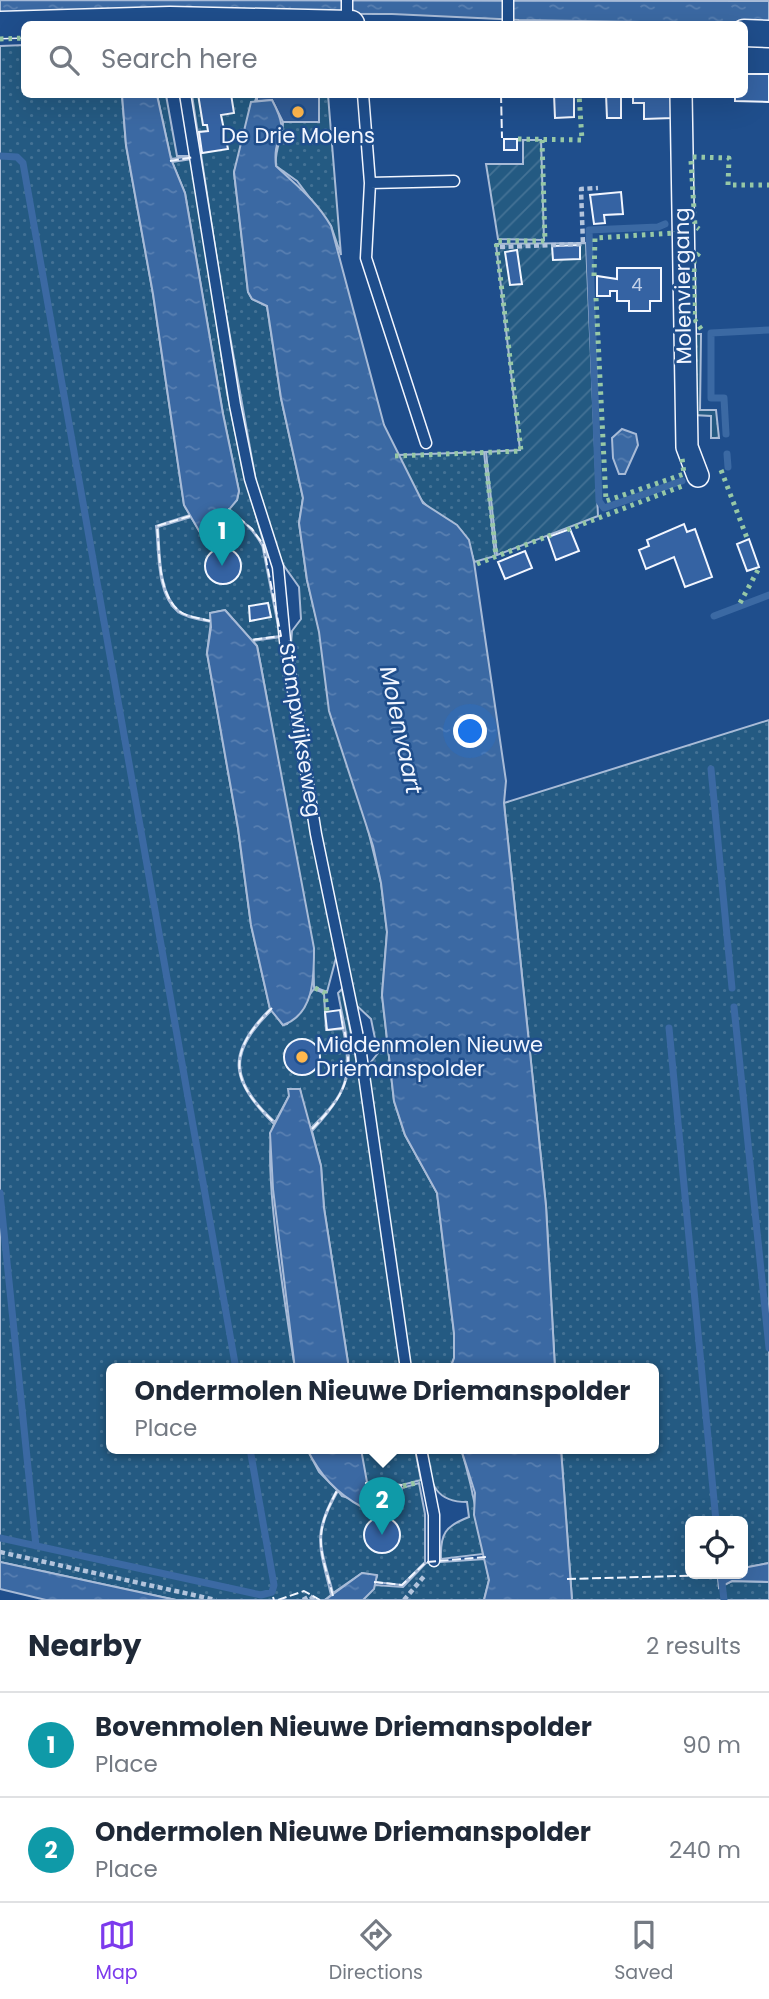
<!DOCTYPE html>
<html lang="en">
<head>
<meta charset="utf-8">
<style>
  :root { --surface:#fff; --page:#f2f2f3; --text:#1f2937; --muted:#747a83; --line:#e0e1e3; --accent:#7c3aed }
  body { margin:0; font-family:Poppins,sans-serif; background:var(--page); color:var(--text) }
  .controls { position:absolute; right:21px; bottom:21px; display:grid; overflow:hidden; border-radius:10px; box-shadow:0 7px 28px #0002 }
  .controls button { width:63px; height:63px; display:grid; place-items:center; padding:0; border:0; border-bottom:2px solid var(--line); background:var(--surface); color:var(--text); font:35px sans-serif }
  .you { position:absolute; left:471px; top:732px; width:24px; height:24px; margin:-18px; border:5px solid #fff; border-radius:50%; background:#1a73e8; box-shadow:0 0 0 10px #1a73e833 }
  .badge { display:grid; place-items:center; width:46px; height:46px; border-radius:50%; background:var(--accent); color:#fff; font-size:23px; font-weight:700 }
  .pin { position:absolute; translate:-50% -58px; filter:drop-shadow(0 2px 4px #0008) }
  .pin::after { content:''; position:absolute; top:37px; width:24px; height:21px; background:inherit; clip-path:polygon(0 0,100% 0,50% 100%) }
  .popup { position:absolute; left:106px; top:1363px; width:553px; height:91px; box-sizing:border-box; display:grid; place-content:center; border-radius:10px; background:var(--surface); filter:drop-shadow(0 2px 5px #0005); font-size:23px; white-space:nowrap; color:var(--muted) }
  .popup b { font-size:26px; color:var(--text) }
  .popup::after { content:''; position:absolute; left:50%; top:100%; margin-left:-14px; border:14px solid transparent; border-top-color:var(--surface) }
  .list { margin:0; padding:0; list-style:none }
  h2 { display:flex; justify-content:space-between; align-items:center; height:91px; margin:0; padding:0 28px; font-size:30px }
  h2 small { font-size:23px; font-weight:400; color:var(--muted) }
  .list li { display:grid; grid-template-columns:46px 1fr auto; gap:21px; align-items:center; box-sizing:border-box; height:105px; padding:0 28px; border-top:2px solid var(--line) }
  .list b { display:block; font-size:26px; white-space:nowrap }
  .list p { margin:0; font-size:23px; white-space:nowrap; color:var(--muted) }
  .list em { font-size:23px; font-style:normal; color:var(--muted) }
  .icon { flex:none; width:38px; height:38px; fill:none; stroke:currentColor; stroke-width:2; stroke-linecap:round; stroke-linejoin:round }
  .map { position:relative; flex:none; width:769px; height:1600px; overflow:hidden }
  .search { position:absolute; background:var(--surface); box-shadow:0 7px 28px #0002; left:21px; right:21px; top:21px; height:77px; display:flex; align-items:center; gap:18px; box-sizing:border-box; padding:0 24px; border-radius:10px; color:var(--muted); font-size:26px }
  .sheet { height:301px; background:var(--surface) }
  nav { display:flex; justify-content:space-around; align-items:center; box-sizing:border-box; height:98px; border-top:2px solid var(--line); background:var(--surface); font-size:19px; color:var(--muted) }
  nav a { display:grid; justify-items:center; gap:4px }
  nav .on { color:var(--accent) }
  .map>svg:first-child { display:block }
  .grass { fill:url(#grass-dots); stroke:#a8bbd7; stroke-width:2 }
  .garden { fill:url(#garden-furrows); stroke:#a8bbd7; stroke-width:2 }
  .parking { fill:#305b95; stroke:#a8bbd7; stroke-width:2 }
  .water { fill:url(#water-ripples); stroke:#a8bbd7; stroke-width:2 }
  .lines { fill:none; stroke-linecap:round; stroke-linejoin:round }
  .stream { stroke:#3b69a3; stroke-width:7 }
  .building { fill:#3563a3; stroke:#f2f6ff; stroke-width:2 }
  .service-casing { stroke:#f2f6ff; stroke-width:13 }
  .minor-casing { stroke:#f2f6ff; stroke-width:24 }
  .tertiary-casing { stroke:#f2f6ff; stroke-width:29 }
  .path { stroke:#b3c4dc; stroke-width:4.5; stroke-dasharray:5 3.5; stroke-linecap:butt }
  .service { stroke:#1f4e8c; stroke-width:10 }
  .minor { stroke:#1f4e8c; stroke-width:21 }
  .tertiary { stroke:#1f4e8c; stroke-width:26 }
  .hedge { stroke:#97c8a6; stroke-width:5; stroke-dasharray:3.5 5; stroke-linecap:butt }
  .fence { stroke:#f2f6ff; stroke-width:2; stroke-dasharray:9 3.5; stroke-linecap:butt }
  .poi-dot { fill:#ffb74d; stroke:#1f4e8c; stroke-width:2.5 }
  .labels { text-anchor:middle; stroke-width:5; stroke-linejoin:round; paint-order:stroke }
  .number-label { font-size:18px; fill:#c3d1e8 }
  .poi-label { font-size:21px; fill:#f2f6ff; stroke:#1f4e8c }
  .street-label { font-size:21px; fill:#f2f6ff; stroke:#1f4e8c }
  .water-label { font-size:23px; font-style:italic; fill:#f2f6ff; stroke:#1f4e8c }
</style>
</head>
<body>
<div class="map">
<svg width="769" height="1600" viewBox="0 0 769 1600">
  <defs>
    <pattern id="grass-dots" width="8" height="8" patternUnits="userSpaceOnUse" patternTransform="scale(1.75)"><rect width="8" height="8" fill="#245a82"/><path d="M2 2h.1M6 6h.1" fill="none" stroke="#447295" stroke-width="1.8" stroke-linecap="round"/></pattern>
    <pattern id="garden-furrows" width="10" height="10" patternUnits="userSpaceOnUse" patternTransform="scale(1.75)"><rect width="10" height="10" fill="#245a82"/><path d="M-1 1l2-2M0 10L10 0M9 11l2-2" fill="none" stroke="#447295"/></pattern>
    <pattern id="water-ripples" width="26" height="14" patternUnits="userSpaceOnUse" patternTransform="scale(1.75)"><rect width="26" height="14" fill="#3b69a3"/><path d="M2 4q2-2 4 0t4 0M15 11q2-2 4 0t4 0" fill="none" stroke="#587fb1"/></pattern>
  </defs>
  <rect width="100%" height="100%" fill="#1f4e8c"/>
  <path class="grass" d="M24,45V94L122,95L126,145L153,294L184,505L190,515L156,526C159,551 156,594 178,612C186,618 201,620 211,622L207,653L238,828L251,925L270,1009C226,1052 229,1081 274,1124C260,1159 288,1322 295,1369H111V1449H307L319,1472L337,1490C311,1535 320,1548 331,1595L325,1600H176L0,1562V46Z
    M157,95H166L177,156H193L171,159Z
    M192,95H257L234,172L248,292L252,299L267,306L281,398L303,498L299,523L307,580L381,883L387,932L382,995L394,1101L405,1135L437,1193L454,1333V1358L450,1369H411L367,1067L378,1053L371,1019L355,1004L319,826L291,644L292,631L301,619L299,587L282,563L257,487L221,286Z
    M319,95H328L341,255L331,226L297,181L276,166C274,149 283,138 283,122H318Z
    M192,159L227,392L243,470L268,558C258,534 249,526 228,508L237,500L239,491L223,414L185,193L172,162Z
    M691,334H701L700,410H716L719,438H711V416L693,415Z
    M484,452L495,556L474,562C462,513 451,531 424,503C413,492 405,469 398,455Z
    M227,509L252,529L262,544L280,636L251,640L225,610L210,613L211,621C202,618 186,617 179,611C158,593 160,552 158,527L191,517L202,535H208Z
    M281,637L336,958L327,992L314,987C314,938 301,891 292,843C280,777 270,711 257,646L253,641Z
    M769,720V1563L743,1568V1521H690V1574H718L719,1587L732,1581L769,1582V1600H572L561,1449H653V1369H555L546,1206L504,803Z
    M314,989L324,993L326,1030L343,1029C353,1077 346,1094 311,1128H308L300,1089L289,1096L275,1122C230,1081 228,1052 272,1010L283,1025L287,1024Z
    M342,989L359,1074L402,1369H349L324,1208L321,1166L312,1131C362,1078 351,1060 338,993Z
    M361,1449H415L421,1480L402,1485L378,1483L377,1499L400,1500L402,1488L419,1483L425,1514V1562L402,1585L375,1582L377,1576L362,1573L333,1593C321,1546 312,1536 338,1491L342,1496L371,1504L366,1484L375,1483L365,1482Z
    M424,1449H461C472,1484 478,1518 483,1554L441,1559C440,1534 445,1526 469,1517L467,1502C431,1502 431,1479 424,1449Z
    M485,1559L489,1580L484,1600H363L375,1585L403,1587L426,1563Z"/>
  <path class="garden" d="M523,140H541L544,240L498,239L486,164H523Z
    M586,243L598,516L497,555L486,452L520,450L496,244Z"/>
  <path class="parking" d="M257,95H319V122H283L272,100L257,101Z"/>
  <path class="water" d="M0,0L769,1V24L519,20L392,14L0,13Z
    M122,95H157L171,159L185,193L223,414L239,491L237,500L208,535L202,536L184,505L153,294L126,145Z
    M272,100C293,140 272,130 276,166C297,186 316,200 331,226L384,425L423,503L457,525L469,540L474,562L506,781L504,803L546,1206L555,1369H450L454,1358V1333L437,1193L405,1135L394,1101L382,995L387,932L381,883L373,846L329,711L319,632L307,580L299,523L303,498L281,398L267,306L252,299L248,292L234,172L251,102Z
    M622,429L636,434L638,445L625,474H619L613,458L612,438Z
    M225,610L257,646L314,948C314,975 315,1014 283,1025L270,1009L251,925L238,828L207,653L211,627L210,613Z
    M288,1089H300L321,1166L324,1208L349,1369H295L273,1189L270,1133L289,1096Z
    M307,1449H361L371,1504L362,1507C336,1493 320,1475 307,1449Z
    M461,1449H561L572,1600H484L489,1580L474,1515L475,1493Z
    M0,1562L176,1600H46L0,1589Z
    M769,1563V1582L732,1581L719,1588L718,1574H743V1568Z
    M362,1573L377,1575L374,1589L363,1600H325Z"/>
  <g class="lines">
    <path class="stream" d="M0,156L17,157L23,163L236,1369
      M665,224L658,227L589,230L599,501L604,508L682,481
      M726,434L724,398H711V333L769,330
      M727,454L728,467
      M714,616L769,595
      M711,769L732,988
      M734,1007L769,1348
      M669,1028L716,1521
      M0,1193L36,1546
      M0,1538L261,1595L272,1592L274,1585L250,1449
      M721,1574L724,1600"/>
  </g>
  <path class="building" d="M744,74H769V102L735,101V94H744Z
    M198,94H231L234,113L221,115L228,149L202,153L199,132L208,131L207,125H203Z
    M554,94H574V117L555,118Z
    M606,94H621V118H607Z
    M633,94H671L672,118L644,119V103H633Z
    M504,139H517V150H504Z
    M621,192L623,214L604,215L605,223L594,224L590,195Z
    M580,245V259L553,260L552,246Z
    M517,250L522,284L510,285L505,252Z
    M617,268H661V301H650V311H629V301H617V291H610V296H597V276L617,279Z
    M684,524L687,532L695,529L712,577L685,587L674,557L646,569L639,550L649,546L647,540Z
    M570,529L579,551L556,560L548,537Z
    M749,539L759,567L747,571L737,544Z
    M205 566a18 18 0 1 1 36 0a18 18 0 1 1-36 0Z
    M525,551L532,568L505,579L498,562Z
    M268,603L271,617L250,621L249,606Z
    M340,1010L343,1028L327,1030L325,1012Z
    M284 1057a18 18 0 1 1 36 0a18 18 0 1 1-36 0Z
    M378,1484L401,1485L400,1500L377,1499Z
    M364 1535a18 18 0 1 1 36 0a18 18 0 1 1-36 0Z"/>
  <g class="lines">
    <g class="service-casing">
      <path id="service" d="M347,0V24
        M508,24V0
        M185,94L235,405L250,479L278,567L285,641L316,834L360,1047L406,1369
        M363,94L370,183L366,258L426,443
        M370,183L454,181
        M421,1449L434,1515V1561"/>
    </g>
    <g class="minor-casing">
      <path id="minor" d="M681,94L687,447L698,476"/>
    </g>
    <g class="tertiary-casing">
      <path id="tertiary" d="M0,25L170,20L351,24
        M744,33L769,34"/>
    </g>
    <path class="path" d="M500,247L583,244L581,189L598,188
      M0,1552L216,1600
      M303,1600L310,1596L315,1600
      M404,1600L426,1574"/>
    <use href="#service" class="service"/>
    <use href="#minor" class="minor"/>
    <use href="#tertiary" class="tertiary"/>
    <path class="hedge" d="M0,39L24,38
      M518,139L582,140L579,94
      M693,157L729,158L728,185H769
      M691,161L695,226L699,229
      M699,253L694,260V319L704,333
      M594,276L595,238L674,233V231
      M596,298L606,501L684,474L682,458
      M395,456L521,451L496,241H545L542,140
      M486,464L496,555
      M721,470L747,538
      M567,530L685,485
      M477,564L551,535
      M740,603L758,570
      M315,988L325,993L327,1011
      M403,1486L420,1482"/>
    <path class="fence" d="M501,94L502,138
      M170,161L194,157
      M228,509L252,529L263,544L281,636L251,640
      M190,516L157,526C160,552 157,592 179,611C186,617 201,618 210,621
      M272,1008C227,1052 229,1081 275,1123
      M312,1129C346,1094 354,1077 344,1028
      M365,1483L377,1484
      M567,1579L718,1575
      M374,1582L402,1585L426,1562L486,1557
      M333,1596C320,1547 312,1536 338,1489
      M273,1597L274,1600
      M278,1600L304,1591L320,1600"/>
  </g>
  <g class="poi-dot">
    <circle cx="298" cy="112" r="7"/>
    <circle cx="302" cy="1057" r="7"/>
  </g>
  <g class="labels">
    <g class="number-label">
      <text x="637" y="291">4</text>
    </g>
    <g class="poi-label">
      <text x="298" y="143">De Drie Molens</text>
      <text x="316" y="1052" text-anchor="start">Middenmolen Nieuwe<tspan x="316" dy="24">Driemanspolder</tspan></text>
    </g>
    <g class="street-label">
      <text transform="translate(683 286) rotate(-91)" y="7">Molenviergang</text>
      <text transform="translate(300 730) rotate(81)" y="7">Stompwijkseweg</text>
    </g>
    <g class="water-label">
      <text transform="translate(401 730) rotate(78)" y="8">Molenvaart</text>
    </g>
  </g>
</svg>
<div class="controls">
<button><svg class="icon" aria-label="locate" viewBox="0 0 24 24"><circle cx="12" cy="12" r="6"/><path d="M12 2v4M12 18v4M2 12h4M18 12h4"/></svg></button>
</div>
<div class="you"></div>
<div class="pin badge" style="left:222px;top:566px;background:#0f9aa8">1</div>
<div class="pin badge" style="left:382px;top:1535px;background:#0f9aa8">2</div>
<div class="popup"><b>Ondermolen Nieuwe Driemanspolder</b>Place</div>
<div class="search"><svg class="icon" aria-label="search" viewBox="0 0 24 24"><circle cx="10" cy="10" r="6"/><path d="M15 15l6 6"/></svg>Search here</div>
</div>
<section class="sheet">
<h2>Nearby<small>2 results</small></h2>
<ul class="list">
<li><span class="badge" style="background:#0f9aa8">1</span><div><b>Bovenmolen Nieuwe Driemanspolder</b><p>Place</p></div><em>90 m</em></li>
<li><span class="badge" style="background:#0f9aa8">2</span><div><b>Ondermolen Nieuwe Driemanspolder</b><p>Place</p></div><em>240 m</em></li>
</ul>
</section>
<nav>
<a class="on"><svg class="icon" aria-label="map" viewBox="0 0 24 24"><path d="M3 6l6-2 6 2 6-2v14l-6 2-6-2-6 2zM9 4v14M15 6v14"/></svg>Map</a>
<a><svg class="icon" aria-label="directions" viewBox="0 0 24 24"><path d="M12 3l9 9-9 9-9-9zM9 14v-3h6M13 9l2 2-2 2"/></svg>Directions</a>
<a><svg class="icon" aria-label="saved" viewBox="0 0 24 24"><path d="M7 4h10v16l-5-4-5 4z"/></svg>Saved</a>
</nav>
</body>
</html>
